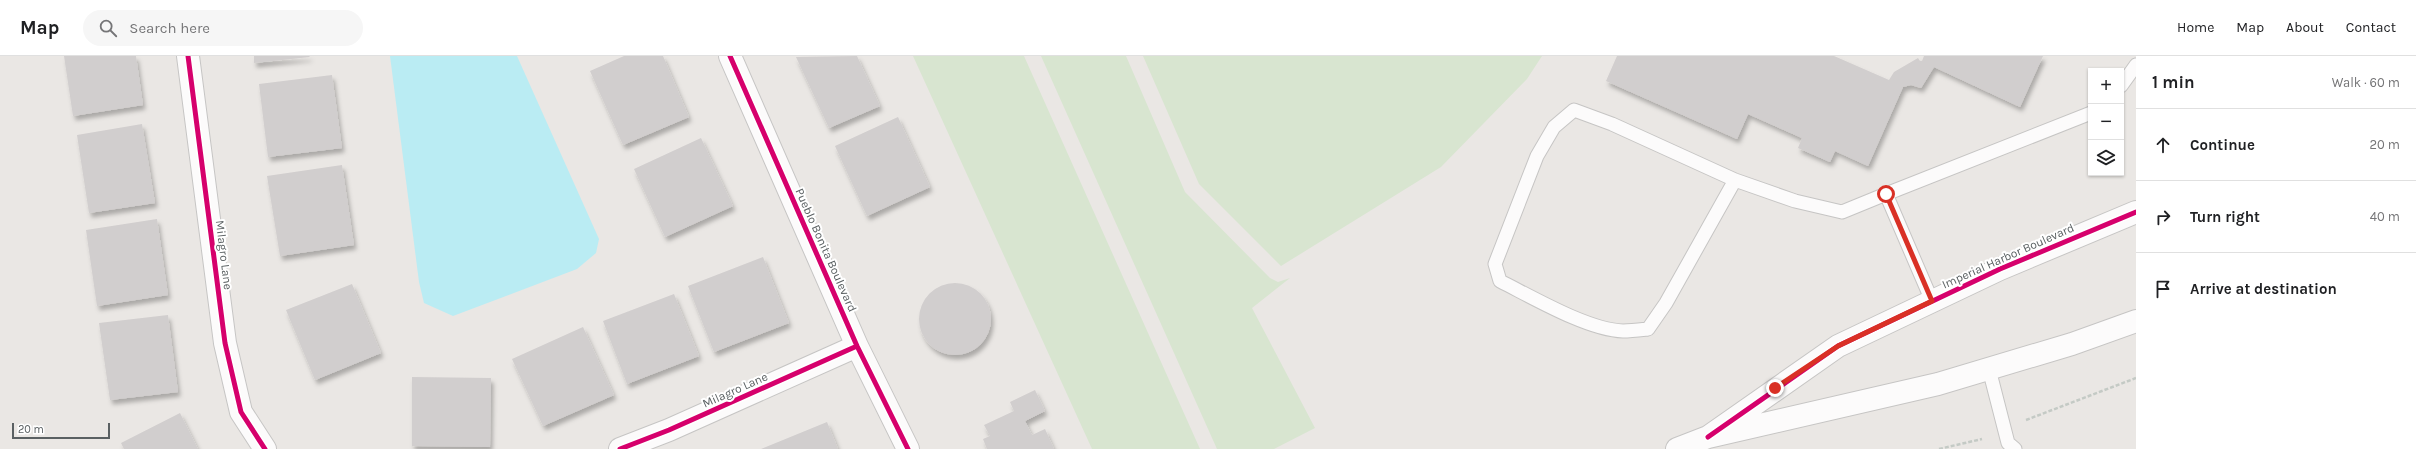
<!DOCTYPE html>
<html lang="en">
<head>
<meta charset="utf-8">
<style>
  :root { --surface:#fff; --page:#f6f6f6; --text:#202124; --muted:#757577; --line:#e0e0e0 }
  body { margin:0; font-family:Karla,sans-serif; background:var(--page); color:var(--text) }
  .controls { position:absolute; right:12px; top:12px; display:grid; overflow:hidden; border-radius:0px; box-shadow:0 1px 3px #0004 }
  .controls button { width:36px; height:36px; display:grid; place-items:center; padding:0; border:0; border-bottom:1px solid var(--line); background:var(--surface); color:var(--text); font:20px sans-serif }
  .scale { position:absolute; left:12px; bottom:10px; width:98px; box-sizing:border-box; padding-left:4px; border:2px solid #5a6062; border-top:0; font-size:11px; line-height:14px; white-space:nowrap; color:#5a6062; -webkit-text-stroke:3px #fff; paint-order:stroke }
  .stop { position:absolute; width:12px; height:12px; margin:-9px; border:3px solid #d93025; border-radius:50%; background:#fff }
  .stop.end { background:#d93025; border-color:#fff; box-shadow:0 1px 4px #0008 }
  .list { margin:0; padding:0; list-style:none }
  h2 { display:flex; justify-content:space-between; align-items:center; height:52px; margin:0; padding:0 16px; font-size:17px }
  h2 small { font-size:13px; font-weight:400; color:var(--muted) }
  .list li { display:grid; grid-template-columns:26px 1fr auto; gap:12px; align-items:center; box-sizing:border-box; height:72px; padding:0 16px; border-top:1px solid var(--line) }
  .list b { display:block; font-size:15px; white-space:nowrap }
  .list em { font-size:13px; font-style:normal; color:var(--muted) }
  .icon { flex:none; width:22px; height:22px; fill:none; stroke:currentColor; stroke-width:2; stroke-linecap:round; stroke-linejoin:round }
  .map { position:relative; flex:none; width:2136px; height:393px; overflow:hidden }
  header { display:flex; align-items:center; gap:24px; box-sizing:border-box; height:56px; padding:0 20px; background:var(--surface); border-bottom:1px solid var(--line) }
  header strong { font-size:19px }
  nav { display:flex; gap:22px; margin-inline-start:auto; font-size:14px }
  .search { width:280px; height:36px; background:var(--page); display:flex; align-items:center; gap:10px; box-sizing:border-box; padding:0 14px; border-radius:22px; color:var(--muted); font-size:15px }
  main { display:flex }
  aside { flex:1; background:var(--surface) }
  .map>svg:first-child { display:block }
  .green { fill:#d8e5d0 }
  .water { fill:#baecf3 }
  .building { fill:#d1cece; filter:url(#shadow) }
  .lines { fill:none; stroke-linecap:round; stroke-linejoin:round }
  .service-casing { stroke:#c6c5c4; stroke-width:15 }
  .minor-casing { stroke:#c6c5c4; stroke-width:24 }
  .path { stroke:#c4cac5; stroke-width:2.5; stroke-dasharray:4 2; stroke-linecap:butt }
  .service { stroke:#fcfbfb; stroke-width:13 }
  .minor { stroke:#fcfbfb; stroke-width:22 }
  .cycleway-casing { stroke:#fff; stroke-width:8 }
  .cycleway { stroke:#d6006c; stroke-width:5 }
  .route { stroke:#d93025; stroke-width:5 }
  .labels { text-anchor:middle; stroke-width:4; stroke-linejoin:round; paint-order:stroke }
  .street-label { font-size:12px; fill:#5a6062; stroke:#fff }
</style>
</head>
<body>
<header>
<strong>Map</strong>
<div class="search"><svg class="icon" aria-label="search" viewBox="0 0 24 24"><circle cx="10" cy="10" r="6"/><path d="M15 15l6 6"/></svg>Search here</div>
<nav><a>Home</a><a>Map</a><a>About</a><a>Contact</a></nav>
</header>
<main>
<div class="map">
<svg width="2136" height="393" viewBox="0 0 2136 393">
  <defs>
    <filter id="shadow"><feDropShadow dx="2.5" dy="4.5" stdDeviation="2" flood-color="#0004"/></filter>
  </defs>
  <rect width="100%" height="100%" fill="#eae7e4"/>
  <path class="green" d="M913,0H1024L1200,393H1092Z
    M1041,0H1126L1185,136L1270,222L1278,226L1290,222L1252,252L1315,372L1274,393H1217Z
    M1143,0H1542L1527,23L1441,111L1281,210L1199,128Z"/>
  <path class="water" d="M390,0H517L599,183L596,197L577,213L453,260L424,247L419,226Z"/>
  <path class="building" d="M64,0H136L143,49L73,60Z
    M254,0H309L310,1L254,7Z
    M624,0H663L689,61L623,89L590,15Z
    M857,0L880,50L829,72L796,1Z
    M1617,0H1834L1889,24L1894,16L1918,2L1920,5H1922L1924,0H2043L2020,51L1934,11L1921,32L1911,29L1903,31L1868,110L1835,95L1830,106L1798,92L1802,82L1748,58L1737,83L1606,25Z
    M332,19L342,92L268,101L259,28Z
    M898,61L930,131L867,160L835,90Z
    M142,68L155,147L89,157L77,79Z
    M701,82L733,150L665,181L634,113Z
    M342,109L354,189L280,200L267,120Z
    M157,163L168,239L97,250L86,174Z
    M763,201L789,267L714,296L688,230Z
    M919 263a36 36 0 1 1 72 0a36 36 0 1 1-72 0Z
    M352,228L381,297L315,324L286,254Z
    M674,238L699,300L627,328L603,265Z
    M168,259L178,336L110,344L99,267Z
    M583,271L614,339L543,370L512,303Z
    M412,321L491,322L490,391L412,390Z
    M1035,334L1045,355L1025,365L1032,379L1045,373L1054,393H987L983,383L990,380L984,369L1014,355L1010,346Z
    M180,357L198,393H124L121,387Z
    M827,366L838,393H761Z"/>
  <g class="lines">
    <g class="service-casing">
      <path id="service" d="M2121,30L2136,9
        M1735,124L1666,247L1648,273C1639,274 1631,275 1623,275C1588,274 1532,241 1500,225L1495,208L1537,100L1554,71L1574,54L1612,68L1735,124L1795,145L1842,156L1886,138
        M1932,245L1886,138L2091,57
        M1989,313L2008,387L2015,393"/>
    </g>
    <g class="minor-casing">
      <path id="minor" d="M188,0L225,287L241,356L265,393
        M730,0L857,290L908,393
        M1708,381L1838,290L2000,213L2136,156
        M620,393L669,374L857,290
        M1677,393L1708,381L1938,328L2072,288L2136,265"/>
    </g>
    <path class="path" d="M2026,364L2136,322
      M1939,393L1982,383"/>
    <use href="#service" class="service"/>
    <use href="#minor" class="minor"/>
    <g class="cycleway-casing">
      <path id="cycleway" d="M188,0L225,287L241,356L265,393
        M730,0L857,290L908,393
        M1708,381L1838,290L2000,213L2136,156
        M620,393L669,374L857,290"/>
    </g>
    <use href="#cycleway" class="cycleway"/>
  </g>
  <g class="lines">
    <path class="route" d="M1775,332L1838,290L1932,245L1886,138"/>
  </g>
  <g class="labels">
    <g class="street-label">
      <text transform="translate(826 194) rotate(66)" y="4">Pueblo Bonita Boulevard</text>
      <text transform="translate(224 199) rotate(83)" y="4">Milagro Lane</text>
      <text transform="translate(2008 200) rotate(-24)" y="4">Imperial Harbor Boulevard</text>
      <text transform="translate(735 334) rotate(-24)" y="4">Milagro Lane</text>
    </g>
  </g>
</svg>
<div class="controls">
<button>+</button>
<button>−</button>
<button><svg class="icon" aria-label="layers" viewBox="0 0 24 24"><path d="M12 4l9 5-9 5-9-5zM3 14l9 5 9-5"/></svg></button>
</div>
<div class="scale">20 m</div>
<div class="stop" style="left:1886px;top:138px"></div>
<div class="stop end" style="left:1775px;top:332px"></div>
</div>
<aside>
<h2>1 min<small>Walk · 60 m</small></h2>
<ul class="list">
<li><svg class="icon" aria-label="ahead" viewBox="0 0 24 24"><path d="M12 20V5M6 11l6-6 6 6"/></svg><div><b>Continue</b></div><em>20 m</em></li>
<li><svg class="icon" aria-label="right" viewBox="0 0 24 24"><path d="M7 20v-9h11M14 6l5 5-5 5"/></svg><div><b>Turn right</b></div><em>40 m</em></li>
<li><svg class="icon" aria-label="arrive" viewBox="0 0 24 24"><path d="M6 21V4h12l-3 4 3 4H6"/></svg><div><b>Arrive at destination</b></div></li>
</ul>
</aside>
</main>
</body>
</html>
